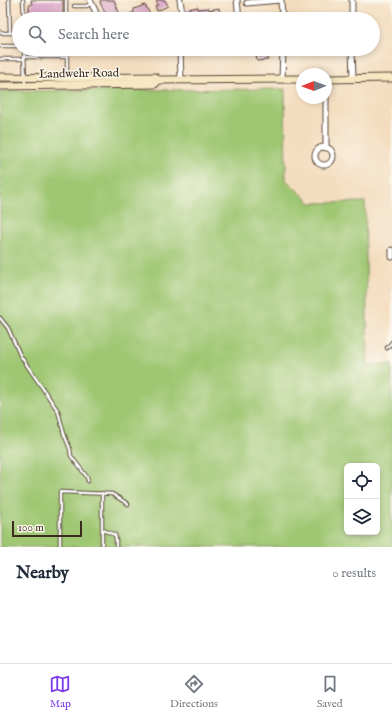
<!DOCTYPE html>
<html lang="en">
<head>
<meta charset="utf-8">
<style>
  :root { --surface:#fff; --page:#f6f6f7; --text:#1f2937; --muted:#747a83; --line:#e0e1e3; --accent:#7c3aed }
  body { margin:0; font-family:"IM FELL English",serif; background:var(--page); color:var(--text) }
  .controls { position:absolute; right:12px; bottom:12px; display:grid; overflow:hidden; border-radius:6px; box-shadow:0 2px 6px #0003 }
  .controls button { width:36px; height:36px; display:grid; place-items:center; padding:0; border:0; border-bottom:1px solid var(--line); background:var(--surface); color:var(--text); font:20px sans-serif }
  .compass { position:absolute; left:296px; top:68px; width:36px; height:36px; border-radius:50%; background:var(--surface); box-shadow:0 2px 6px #0003; rotate:269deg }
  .scale { position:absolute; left:12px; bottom:10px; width:70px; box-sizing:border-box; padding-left:4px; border:2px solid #3b2a1e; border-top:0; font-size:11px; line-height:14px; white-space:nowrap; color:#3b2a1e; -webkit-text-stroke:3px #fbf7ec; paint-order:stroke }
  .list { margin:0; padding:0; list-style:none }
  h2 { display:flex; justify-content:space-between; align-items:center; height:52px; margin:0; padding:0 16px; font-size:17px }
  h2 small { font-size:13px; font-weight:400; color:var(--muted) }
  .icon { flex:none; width:22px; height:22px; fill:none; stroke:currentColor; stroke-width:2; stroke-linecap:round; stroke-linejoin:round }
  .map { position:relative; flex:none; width:392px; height:547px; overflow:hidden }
  .search { position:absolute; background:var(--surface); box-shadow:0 2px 6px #0003; left:12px; right:12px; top:12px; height:44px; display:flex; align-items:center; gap:10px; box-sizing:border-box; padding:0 14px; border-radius:22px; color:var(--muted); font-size:15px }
  .sheet { height:116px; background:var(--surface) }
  nav { display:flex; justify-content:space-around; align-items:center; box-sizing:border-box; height:56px; border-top:1px solid var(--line); background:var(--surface); font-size:11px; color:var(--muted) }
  nav a { display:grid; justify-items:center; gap:2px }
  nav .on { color:var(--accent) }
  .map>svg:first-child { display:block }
  .green { fill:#9fc773; stroke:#6d7848; fill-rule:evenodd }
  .building { fill:#d79dc4 }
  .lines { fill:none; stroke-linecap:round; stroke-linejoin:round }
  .service-casing { stroke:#574536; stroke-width:4.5 }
  .minor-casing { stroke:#574536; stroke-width:7 }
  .secondary-casing { stroke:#574536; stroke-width:9 }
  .service { stroke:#fff; stroke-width:2.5 }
  .minor { stroke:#fff; stroke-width:5 }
  .secondary { stroke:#f7e8c3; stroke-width:7 }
  .labels { text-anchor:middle; stroke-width:3; stroke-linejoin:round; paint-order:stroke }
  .street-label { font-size:12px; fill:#3b2a1e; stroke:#fbf7ec }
</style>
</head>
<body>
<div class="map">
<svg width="392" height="547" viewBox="0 0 392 547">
  <rect width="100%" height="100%" fill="#fbf7ec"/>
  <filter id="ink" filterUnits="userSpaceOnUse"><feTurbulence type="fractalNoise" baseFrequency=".025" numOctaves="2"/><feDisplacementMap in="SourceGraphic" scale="8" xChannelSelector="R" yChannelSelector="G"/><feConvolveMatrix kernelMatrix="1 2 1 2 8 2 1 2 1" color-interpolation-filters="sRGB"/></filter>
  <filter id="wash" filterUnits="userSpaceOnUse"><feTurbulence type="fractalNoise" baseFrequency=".012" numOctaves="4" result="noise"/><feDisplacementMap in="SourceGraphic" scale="16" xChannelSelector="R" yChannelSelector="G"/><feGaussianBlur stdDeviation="0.9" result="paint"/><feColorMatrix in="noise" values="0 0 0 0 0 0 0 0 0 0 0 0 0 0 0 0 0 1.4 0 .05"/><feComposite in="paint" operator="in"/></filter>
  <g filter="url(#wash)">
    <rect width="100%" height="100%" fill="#f4ddbf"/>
    <path class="green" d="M285,89L286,180L311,203L365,202L368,365L392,364V547H0V91ZM347,466H377V532H347Z"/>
    <g id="blocks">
      <path class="building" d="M31,0H63V19H29V5H32Z
        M101,0H114L121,18L134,12V9L145,5L152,18L108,19L100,2Z
        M156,0H165L168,6L157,11L155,6L158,5Z
        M198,7V9L209,8V10L219,8L220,17L200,18L199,16L189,17L188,9Z
        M136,49H166L160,52L159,50L155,52L154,50L149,52L148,51L143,53V51L138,53Z
        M219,49H230V52L219,51Z
        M261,51H265V53H268V60L257,61L256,54L261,53Z"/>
    </g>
  </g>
  <g filter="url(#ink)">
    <use href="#blocks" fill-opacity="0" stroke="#574536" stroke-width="1"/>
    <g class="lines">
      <g class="service-casing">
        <path id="service" d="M9,0L10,33
          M23,0L24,19
          M66,0V19
          M74,6H87L91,3
          M74,19H89L98,17
          M0,32L4,33H19
          M0,46H19
          M24,49L25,85
          M67,49V76
          M24,57H67
          M0,59H24
          M0,318L8,328L20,355L58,411L64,434L70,449L71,456L87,477L88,481
          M387,348L392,342
          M103,530L115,535L116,539V547
          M60,547V492L112,494L128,504
          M102,547V493"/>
      </g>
      <g class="minor-casing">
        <path id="minor" d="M90,0L99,19
          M180,0L183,19
          M237,0L239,19
          M352,0V19
          M247,3L281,0L282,19
          M180,49L181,80
          M352,49L353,78
          M282,79L283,49
          M315 156a9 9 0 1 1 18 0a9 9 0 1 1-18 0Z
          M326,148V79
          M392,250V257"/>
      </g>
      <g class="secondary-casing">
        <path id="secondary" d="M0,77L67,78L155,77L158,80L155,84L0,86
          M326,79L392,78
          M158,80L302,79"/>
      </g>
      <use href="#service" class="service"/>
      <use href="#minor" class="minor"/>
      <use href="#secondary" class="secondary"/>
    </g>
  </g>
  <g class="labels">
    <g class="street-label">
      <text transform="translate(79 73) rotate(-1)" y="4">Landwehr Road</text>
    </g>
  </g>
</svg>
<div class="controls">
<button><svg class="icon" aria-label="locate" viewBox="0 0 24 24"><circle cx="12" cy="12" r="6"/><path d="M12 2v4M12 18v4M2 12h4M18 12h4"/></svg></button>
<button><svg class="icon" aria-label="layers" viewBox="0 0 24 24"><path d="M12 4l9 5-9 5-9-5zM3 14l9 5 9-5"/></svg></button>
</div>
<svg class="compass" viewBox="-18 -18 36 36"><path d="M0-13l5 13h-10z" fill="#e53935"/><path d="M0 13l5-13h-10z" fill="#747a83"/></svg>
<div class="scale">100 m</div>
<div class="search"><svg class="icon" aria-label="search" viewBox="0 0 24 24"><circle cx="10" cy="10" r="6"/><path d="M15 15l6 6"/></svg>Search here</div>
</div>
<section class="sheet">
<h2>Nearby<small>0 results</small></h2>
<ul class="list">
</ul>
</section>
<nav>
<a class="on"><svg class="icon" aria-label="map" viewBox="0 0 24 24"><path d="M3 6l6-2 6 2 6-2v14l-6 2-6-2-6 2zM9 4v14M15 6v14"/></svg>Map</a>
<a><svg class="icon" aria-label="directions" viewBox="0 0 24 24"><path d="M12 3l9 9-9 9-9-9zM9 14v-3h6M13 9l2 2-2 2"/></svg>Directions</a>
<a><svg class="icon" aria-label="saved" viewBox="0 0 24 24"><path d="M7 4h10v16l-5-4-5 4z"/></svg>Saved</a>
</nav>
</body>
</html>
